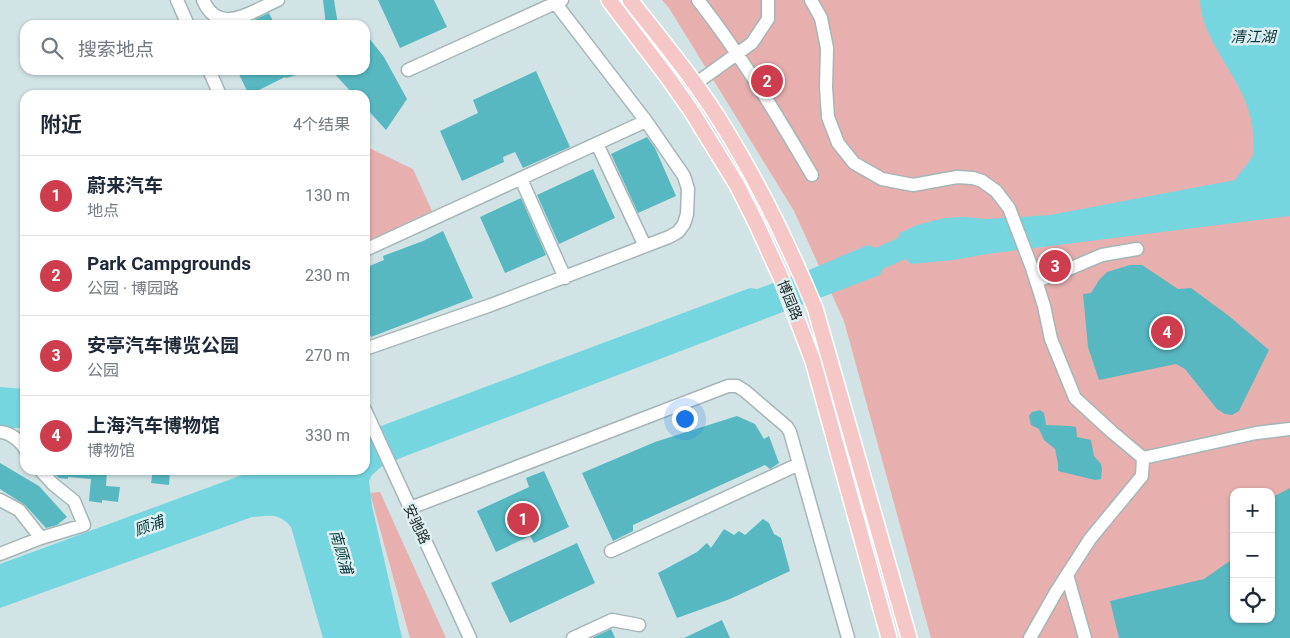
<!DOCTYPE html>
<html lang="zh">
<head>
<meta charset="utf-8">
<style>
  :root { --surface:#fff; --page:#f2f2f3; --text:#1f2937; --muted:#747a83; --line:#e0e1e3; --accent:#cd3d4e }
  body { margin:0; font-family:Roboto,"Noto Sans SC",sans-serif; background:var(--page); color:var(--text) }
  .controls { position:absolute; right:15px; bottom:15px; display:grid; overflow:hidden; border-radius:10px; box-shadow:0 1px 4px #0004 }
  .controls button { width:45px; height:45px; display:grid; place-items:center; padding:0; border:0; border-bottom:1px solid var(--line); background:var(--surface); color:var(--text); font:25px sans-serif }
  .you { position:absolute; left:684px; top:418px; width:18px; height:18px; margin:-12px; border:4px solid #fff; border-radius:50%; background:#1a73e8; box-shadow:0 0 0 8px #1a73e833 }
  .badge { display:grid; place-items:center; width:32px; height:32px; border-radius:50%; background:var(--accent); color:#fff; font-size:16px; font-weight:700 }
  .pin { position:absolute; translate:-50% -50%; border:2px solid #fff; box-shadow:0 1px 5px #0006 }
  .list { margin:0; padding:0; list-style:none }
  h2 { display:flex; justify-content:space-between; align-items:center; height:65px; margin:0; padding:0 20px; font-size:21px }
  h2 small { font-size:16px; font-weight:400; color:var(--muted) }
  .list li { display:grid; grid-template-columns:32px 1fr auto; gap:15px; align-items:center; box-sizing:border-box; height:80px; padding:0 20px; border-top:1px solid var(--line) }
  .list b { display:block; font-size:19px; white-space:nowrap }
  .list p { margin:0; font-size:16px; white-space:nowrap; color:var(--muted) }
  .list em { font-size:16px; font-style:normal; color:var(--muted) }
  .icon { flex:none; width:28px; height:28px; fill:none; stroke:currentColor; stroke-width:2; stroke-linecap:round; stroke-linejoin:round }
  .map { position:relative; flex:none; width:1290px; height:638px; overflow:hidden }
  .search { position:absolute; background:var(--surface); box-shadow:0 1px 4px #0004; left:20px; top:20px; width:350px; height:55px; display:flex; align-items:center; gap:12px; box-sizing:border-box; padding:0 18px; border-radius:15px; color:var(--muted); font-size:19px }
  .panel { position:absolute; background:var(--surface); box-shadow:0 1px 4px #0004; left:20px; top:90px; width:350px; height:385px; border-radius:15px }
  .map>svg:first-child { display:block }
  .green { fill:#e8afaf; fill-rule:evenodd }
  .water { fill:#76d6e0 }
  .building { fill:#57b8c2 }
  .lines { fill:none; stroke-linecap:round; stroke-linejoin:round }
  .minor-casing { stroke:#a5b6b7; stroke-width:15 }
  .major-casing { stroke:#fff; stroke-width:18 }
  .minor { stroke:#fff; stroke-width:12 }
  .major { stroke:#f6c7c7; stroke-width:15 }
  .labels { text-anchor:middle; stroke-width:5; stroke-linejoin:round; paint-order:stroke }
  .street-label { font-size:14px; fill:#192020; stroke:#def0f2 }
  .water-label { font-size:15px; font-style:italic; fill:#05363a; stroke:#def0f2 }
</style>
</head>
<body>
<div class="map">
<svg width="1290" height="638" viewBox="0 0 1290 638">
  <rect width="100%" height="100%" fill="#d1e3e5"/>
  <path class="green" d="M662,0H1290V638H931L844,321L794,211L669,8ZM1234,492H1271V619H1234Z
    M365,146L413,169L432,211L365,243Z
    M380,492L446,638H410L370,493Z"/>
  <path class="water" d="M1200,0H1290V216L987,254L954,260L911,264L906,259L883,269L880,275L403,457L381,467L372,475L369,481L372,506L402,638H323L291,527C278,512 271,516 252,517L0,608V564L245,474L252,470H365V432L750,288L757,289L809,270L868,245L876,248L898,238L900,233L917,225L945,218L966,217L986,219L1050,215L1235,180C1240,172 1249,163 1253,155C1254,150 1253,144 1253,139C1255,87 1201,47 1200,0Z
    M0,387L25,389V428H0Z"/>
  <path class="building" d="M323,0H334L338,25H326Z
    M378,0H434L447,27L400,48Z
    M269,13L275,25H242L250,22Z
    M365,33L384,57L407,99L386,130L365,107V95H354L331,70H365Z
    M237,70H307V72L286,78L285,77L259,90L260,91L249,95Z
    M536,71L570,147L523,168L515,152L503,157L504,162L462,181L440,131L478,113L473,100Z
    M647,137L655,148L676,196L638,213L611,154Z
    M593,169L615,218L559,244L537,195Z
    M521,198L546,255L505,273L480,217Z
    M443,231L473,298L371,337L365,324V268L384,260L383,256L423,241Z
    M1130,265H1142L1178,289L1191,288L1229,316L1269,350L1239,411L1232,415L1225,414L1217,409L1185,369L1176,364L1099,380L1088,347L1083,294L1091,293L1099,280L1107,272Z
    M1040,410L1044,413L1046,425L1070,426L1076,427L1077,437L1091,440L1094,456L1101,464L1102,469L1101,479L1095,480L1058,471V464L1055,449L1044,440L1039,429L1031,425L1029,416L1032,412Z
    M737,416L755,424L764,439L769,436L779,463L770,469L765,465L633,525V531L613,541L582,473L655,442Z
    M0,463L39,486L67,517L57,525L46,528L25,505L0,489Z
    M55,470H107L106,486L120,487L118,502L102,500V503L89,501L91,479L68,477V479L59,478L55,474Z
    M153,470H170L169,485L151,483Z
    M544,471L569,527L534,543L530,536L496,552L477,511L529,487L526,478Z
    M1290,488V638H1119L1110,601L1204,579L1234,558V619H1271V498Z
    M763,519L769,523L774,534L781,538L790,571L730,599L677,618L658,573L697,552L707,543L711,548L724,529L734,535L739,531L745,535Z
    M577,543L595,583L510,623L491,583Z
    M722,620L730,638H684Z
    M611,629L615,638H592Z"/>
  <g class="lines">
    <g class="minor-casing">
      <path id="minor" d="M177,0L188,25
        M203,0C219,37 252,11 278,0
        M698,0C741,55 777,115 812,175
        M811,0L821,18L827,48L826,87L828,117L838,143L854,163L882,179L913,185L957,177L973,178L982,181L996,191L1009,208L1032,268L1044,306L1051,339L1075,398L1112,432L1143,458L1256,433L1290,429
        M209,70L220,95
        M408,70L562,0
        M695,84L752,43L768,19V0
        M597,144L645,246
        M521,179L565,278
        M365,250L646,121
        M1036,281L1064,271L1102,255L1137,249
        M365,349L491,305L669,237L678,232L684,224L687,214L688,189L684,176L646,121L553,0
        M365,410L470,638
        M0,432C9,432 21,441 25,449
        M0,500L19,510L41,538
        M410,508L728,386H737L745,391L787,427L790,432L848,638
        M611,551L799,464
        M0,554L41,538L84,525L74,501L53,484L40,470
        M1067,575L1085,638
        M573,638L612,620L639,625
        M1030,638L1056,592L1090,539L1142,476L1143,458"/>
    </g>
    <g class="major-casing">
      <path id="major" d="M609,0L669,79L692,112L737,185L757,225L782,280L813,361L889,638
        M630,0C664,43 699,85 727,132C761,188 790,248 815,308L909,638"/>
    </g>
    <use href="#minor" class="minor"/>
    <use href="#major" class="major"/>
  </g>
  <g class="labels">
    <g class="street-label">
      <text transform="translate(790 300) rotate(68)" y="5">博园路</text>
      <text transform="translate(417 524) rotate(65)" y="5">安驰路</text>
    </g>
    <g class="water-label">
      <text x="1253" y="42">清江湖</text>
      <text transform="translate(149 526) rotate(-20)" y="5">顾浦</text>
      <text transform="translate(341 552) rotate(74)" y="5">南顾浦</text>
    </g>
  </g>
</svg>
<div class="controls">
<button>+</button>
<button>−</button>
<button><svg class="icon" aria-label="locate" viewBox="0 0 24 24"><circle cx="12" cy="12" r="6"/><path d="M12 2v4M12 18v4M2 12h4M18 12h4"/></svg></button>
</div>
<div class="you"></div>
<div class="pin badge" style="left:523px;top:519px">1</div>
<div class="pin badge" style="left:767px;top:81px">2</div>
<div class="pin badge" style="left:1055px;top:266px">3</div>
<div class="pin badge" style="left:1167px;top:332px">4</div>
<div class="search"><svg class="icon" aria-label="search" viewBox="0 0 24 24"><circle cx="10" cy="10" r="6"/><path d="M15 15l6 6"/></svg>搜索地点</div>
<section class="panel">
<h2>附近<small>4个结果</small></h2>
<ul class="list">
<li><span class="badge">1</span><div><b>蔚来汽车</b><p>地点</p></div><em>130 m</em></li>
<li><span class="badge">2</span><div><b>Park Campgrounds</b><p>公园 · 博园路</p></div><em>230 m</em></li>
<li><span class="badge">3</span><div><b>安亭汽车博览公园</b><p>公园</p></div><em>270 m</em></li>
<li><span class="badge">4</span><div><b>上海汽车博物馆</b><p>博物馆</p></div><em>330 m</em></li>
</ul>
</section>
</div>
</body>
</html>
